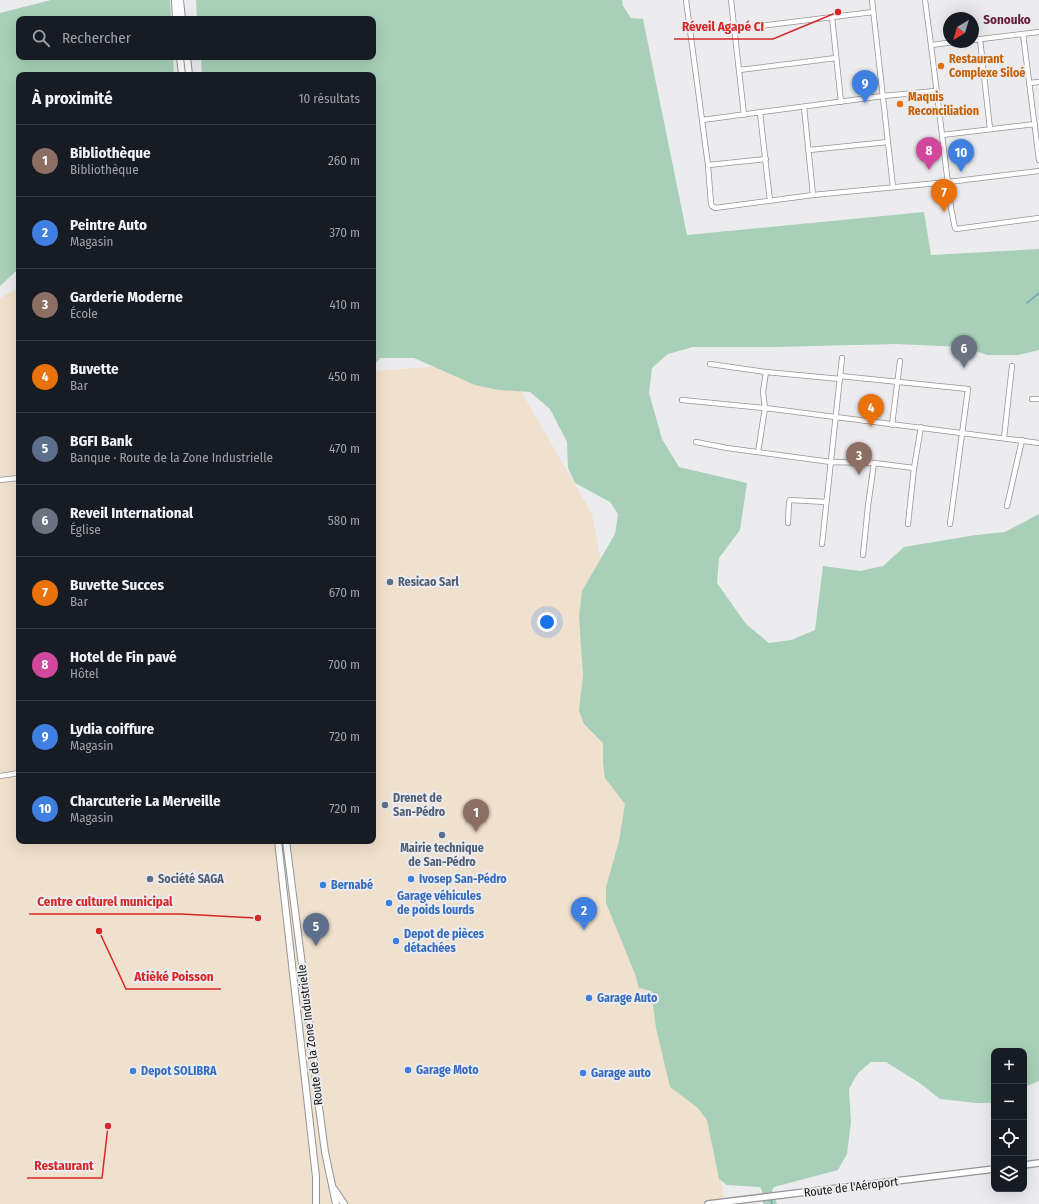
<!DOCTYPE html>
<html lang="fr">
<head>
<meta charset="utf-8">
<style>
  :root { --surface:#171b24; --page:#20242c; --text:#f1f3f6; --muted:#9ea1a6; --line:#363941; --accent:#1a73e8 }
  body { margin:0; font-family:"Fira Sans Condensed",sans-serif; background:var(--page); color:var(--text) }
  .controls { position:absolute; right:12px; bottom:12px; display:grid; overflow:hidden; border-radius:8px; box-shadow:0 4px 16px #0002 }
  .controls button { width:36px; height:36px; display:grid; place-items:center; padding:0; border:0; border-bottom:1px solid var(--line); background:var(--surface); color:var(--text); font:20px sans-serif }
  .compass { position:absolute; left:943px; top:12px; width:36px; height:36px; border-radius:50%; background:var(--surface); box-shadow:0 4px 16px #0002; rotate:218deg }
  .you { position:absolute; left:547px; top:622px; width:14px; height:14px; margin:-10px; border:3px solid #fff; border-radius:50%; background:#1a73e8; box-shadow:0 0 0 6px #1a73e833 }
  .badge { display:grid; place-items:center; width:26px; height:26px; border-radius:50%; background:var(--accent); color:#fff; font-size:13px; font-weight:700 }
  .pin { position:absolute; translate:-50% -33px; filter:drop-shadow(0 1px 2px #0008) }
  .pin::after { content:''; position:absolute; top:21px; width:14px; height:12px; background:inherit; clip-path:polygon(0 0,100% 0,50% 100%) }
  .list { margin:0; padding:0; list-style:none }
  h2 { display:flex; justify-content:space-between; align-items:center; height:52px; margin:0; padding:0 16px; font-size:17px }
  h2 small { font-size:13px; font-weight:400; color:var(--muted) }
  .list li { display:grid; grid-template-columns:26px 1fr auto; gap:12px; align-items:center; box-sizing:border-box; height:72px; padding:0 16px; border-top:1px solid var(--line) }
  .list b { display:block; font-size:15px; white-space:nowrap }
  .list p { margin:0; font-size:13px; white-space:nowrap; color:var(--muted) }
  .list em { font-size:13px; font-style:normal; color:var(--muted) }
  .icon { flex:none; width:22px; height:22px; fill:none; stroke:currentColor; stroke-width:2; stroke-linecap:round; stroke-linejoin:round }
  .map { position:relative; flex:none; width:1039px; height:1204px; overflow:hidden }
  .search { position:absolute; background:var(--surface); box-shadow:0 4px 16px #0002; left:16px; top:16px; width:360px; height:44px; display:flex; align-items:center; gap:10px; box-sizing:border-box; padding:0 14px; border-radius:8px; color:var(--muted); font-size:15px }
  .panel { position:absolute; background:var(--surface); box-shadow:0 4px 16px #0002; left:16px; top:72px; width:360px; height:772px; border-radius:8px }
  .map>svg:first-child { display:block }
  .industrial { fill:#f0e0ce }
  .green { fill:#a8d0b8 }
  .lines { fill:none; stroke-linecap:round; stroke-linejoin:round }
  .stream { stroke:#6ea2b5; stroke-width:1.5 }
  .minor-casing { stroke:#949496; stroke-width:6 }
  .tertiary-casing { stroke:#949496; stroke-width:8 }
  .secondary-casing { stroke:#949496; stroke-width:8 }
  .minor { stroke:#fff; stroke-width:4.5 }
  .tertiary { stroke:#fff; stroke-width:5.5 }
  .secondary { stroke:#fff; stroke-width:6 }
  .food-dot { fill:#e8710a; stroke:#ececef; stroke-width:1.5 }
  .service-dot { fill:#5c6f8a; stroke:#ececef; stroke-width:1.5 }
  .shop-dot { fill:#3f7fe0; stroke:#ececef; stroke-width:1.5 }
  .labels { text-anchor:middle; stroke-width:4; stroke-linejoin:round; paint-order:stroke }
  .food-label { font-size:12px; font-weight:bold; fill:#c56008; stroke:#ececef; text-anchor:start }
  .service-label { font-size:12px; font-weight:bold; fill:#4e5e75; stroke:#ececef; text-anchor:start }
  .shop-label { font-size:12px; font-weight:bold; fill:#366cbe; stroke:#ececef; text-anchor:start }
  .street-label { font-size:12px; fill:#131313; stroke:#ececef }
  .neighbourhood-label { font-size:13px; font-weight:bold; fill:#631f37; stroke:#ececef }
  .leader { fill:none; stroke:#d62828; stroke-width:1.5 }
  .callout-dot { fill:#d62828; stroke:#ececef; stroke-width:1.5 }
  .callout-label { font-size:13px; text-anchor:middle; font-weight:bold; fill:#d62828; stroke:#ececef; stroke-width:4; stroke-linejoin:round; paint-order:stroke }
</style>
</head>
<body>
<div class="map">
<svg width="1039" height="1204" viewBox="0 0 1039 1204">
  <rect width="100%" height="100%" fill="#ececef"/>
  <path class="industrial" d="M19,287V841H373V371L504,362L592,514L725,1204H0V298Z"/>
  <path class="green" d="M51,0H170L171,19H19V57H173L174,75H19V268L13,274L0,286V13Z
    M196,0H622L623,6L631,18L643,19L687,235L924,212L931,255L1039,249V350L1018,355H987L964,347L896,344L775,347H693L668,354L652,368L649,393L662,439L679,467L747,483L740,530L719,558L717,583L746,624L769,643L791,640L815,630L823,566L860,571L883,566L904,547L976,535L1005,532L1039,514V1081L1024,1087V1051H994V1103H976L940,1099L921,1084L886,1062H871L858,1073L849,1089L851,1122L847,1154L838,1170L774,1187L772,1190L777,1204H763L762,1191L760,1187L727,1185L719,1179L707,1120L698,1108L670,1087L656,1028L651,991L639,988L635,974L606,903V887L619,841L625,804L605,778L603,764V743L584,724L579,711L583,675L579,617L582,591L615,534L618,514L610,502L575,483L568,468L567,442L550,409L530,392L499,390L475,385L414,358H380L373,367V75H202L201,57H373V19H197Z"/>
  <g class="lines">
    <path class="stream" d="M1027,303L1039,293
      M770,1198L772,1204"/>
    <g class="minor-casing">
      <path id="minor" d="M686,0L708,165L711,204L712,206L715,208L813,195L948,182L1039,171
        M731,0L744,115
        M872,0L893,187
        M925,0L931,45L951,208L955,228L956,229L1039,218
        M832,17L841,102
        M735,29L873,12
        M1023,34L1039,160
        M980,39L990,129
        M973,40L1039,32
        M931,45L955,42
        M739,70L836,58
        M1029,83L1039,82
        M804,107L813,195
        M760,113L770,201
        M702,120L883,96L936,91
        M942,135L1035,124
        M809,150L888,142
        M708,165L766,159
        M710,364L766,372L840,379
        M840,376L968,389L950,524
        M1032,399H1039
        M682,400L765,408L1039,443
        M892,425L900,361
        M1004,438L1012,366
        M696,442L727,448L831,462L874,463L914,468
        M758,452L765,408L763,392L766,372
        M0,480L19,478
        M1007,506L1022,440
        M788,523L789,502L790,500L826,502
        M908,524L914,468L921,427
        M822,544L842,358
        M863,555L868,506L874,463
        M0,776L19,773"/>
    </g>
    <g class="tertiary-casing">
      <path id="tertiary" d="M1024,1165L1039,1163
        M708,1204L994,1169"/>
    </g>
    <g class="secondary-casing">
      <path id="secondary" d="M175,0L176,19
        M180,0L182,19
        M180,57L182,75
        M187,57L189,75
        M278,841L316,1177V1204
        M286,841L313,1050L317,1092L325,1152L336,1204
        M334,1189L344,1204"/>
    </g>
    <use href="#minor" class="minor"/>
    <use href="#tertiary" class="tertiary"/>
    <use href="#secondary" class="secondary"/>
  </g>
  <g class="food-dot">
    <circle cx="941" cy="66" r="4"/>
    <circle cx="900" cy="104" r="4"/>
  </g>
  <g class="service-dot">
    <circle cx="390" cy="582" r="4"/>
    <circle cx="385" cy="805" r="4"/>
    <circle cx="442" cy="835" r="4"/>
    <circle cx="150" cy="879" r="4"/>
  </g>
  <g class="shop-dot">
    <circle cx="411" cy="879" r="4"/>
    <circle cx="323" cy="885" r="4"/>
    <circle cx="389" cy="903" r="4"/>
    <circle cx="396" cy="941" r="4"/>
    <circle cx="589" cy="998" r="4"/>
    <circle cx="408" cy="1070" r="4"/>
    <circle cx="133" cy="1071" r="4"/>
    <circle cx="583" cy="1073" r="4"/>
  </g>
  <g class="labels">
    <g class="food-label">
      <text x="949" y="63">Restaurant<tspan x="949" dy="14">Complexe Siloé</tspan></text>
      <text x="908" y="101">Maquis<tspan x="908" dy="14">Reconciliation</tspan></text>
    </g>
    <g class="service-label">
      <text x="398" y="586">Resicao Sarl</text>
      <text x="393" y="802">Drenet de<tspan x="393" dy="14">San-Pédro</tspan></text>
      <text x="442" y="852" text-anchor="middle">Mairie technique<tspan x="442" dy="14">de San-Pédro</tspan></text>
      <text x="158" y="883">Société SAGA</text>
    </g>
    <g class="shop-label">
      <text x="419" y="883">Ivosep San-Pédro</text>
      <text x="331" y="889">Bernabé</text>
      <text x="397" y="900">Garage véhicules<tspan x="397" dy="14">de poids lourds</tspan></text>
      <text x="404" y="938">Depot de pièces<tspan x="404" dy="14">détachées</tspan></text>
      <text x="597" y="1002">Garage Auto</text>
      <text x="416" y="1074">Garage Moto</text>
      <text x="141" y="1075">Depot SOLIBRA</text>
      <text x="591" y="1077">Garage auto</text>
    </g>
    <g class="street-label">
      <text transform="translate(310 1035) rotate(-97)" y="4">Route de la Zone Industrielle</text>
      <text transform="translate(851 1187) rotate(-7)" y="4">Route de l'Aéroport</text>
    </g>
    <g class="neighbourhood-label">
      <text x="1007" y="24">Sonouko</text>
    </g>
  </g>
  <path class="leader" d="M838 12L773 39H674M258 918L181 914H29M99 931L126 989H221M108 1126L102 1178H27"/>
  <g class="callout-dot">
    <circle cx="838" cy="12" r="4"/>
    <circle cx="258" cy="918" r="4"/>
    <circle cx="99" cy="931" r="4"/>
    <circle cx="108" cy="1126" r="4"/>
  </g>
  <g class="callout-label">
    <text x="723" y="31">Réveil Agapé CI</text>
    <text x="105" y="906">Centre culturel municipal</text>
    <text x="174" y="981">Atièké Poisson</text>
    <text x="64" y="1170">Restaurant</text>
  </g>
</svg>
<div class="controls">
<button>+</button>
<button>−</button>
<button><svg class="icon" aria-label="locate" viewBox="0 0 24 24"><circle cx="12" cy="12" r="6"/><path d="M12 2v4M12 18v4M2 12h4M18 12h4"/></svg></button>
<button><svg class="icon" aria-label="layers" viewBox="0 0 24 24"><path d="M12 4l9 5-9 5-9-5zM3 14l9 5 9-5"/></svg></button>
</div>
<svg class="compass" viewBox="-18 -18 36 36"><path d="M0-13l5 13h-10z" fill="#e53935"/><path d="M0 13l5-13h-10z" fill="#9ea1a6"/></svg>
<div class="you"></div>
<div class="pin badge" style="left:476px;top:832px;background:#8d6e63">1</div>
<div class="pin badge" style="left:584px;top:930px;background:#3f7fe0">2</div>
<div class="pin badge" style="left:859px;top:475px;background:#8d6e63">3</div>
<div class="pin badge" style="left:871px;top:427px;background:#e8710a">4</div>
<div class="pin badge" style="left:316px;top:946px;background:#5c6f8a">5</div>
<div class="pin badge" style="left:964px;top:368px;background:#6b7280">6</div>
<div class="pin badge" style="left:944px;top:212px;background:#e8710a">7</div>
<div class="pin badge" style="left:929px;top:170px;background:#d1479c">8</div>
<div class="pin badge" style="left:865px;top:103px;background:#3f7fe0">9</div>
<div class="pin badge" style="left:961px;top:172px;background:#3f7fe0">10</div>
<div class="search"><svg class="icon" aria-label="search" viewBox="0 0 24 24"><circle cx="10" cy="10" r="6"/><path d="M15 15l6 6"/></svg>Rechercher</div>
<section class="panel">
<h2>À proximité<small>10 résultats</small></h2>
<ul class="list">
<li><span class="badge" style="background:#8d6e63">1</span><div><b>Bibliothèque</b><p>Bibliothèque</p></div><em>260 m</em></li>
<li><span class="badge" style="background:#3f7fe0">2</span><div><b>Peintre Auto</b><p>Magasin</p></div><em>370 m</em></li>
<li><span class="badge" style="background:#8d6e63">3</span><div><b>Garderie Moderne</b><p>École</p></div><em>410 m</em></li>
<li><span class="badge" style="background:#e8710a">4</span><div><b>Buvette</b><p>Bar</p></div><em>450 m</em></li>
<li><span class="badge" style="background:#5c6f8a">5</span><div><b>BGFI Bank</b><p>Banque · Route de la Zone Industrielle</p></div><em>470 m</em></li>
<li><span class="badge" style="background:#6b7280">6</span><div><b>Reveil International</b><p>Église</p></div><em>580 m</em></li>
<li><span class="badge" style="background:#e8710a">7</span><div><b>Buvette Succes</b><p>Bar</p></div><em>670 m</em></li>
<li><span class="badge" style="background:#d1479c">8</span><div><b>Hotel de Fin pavé</b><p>Hôtel</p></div><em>700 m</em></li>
<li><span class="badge" style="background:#3f7fe0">9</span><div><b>Lydia coiffure</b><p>Magasin</p></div><em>720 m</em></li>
<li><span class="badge" style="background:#3f7fe0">10</span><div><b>Charcuterie La Merveille</b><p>Magasin</p></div><em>720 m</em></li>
</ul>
</section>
</div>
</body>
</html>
